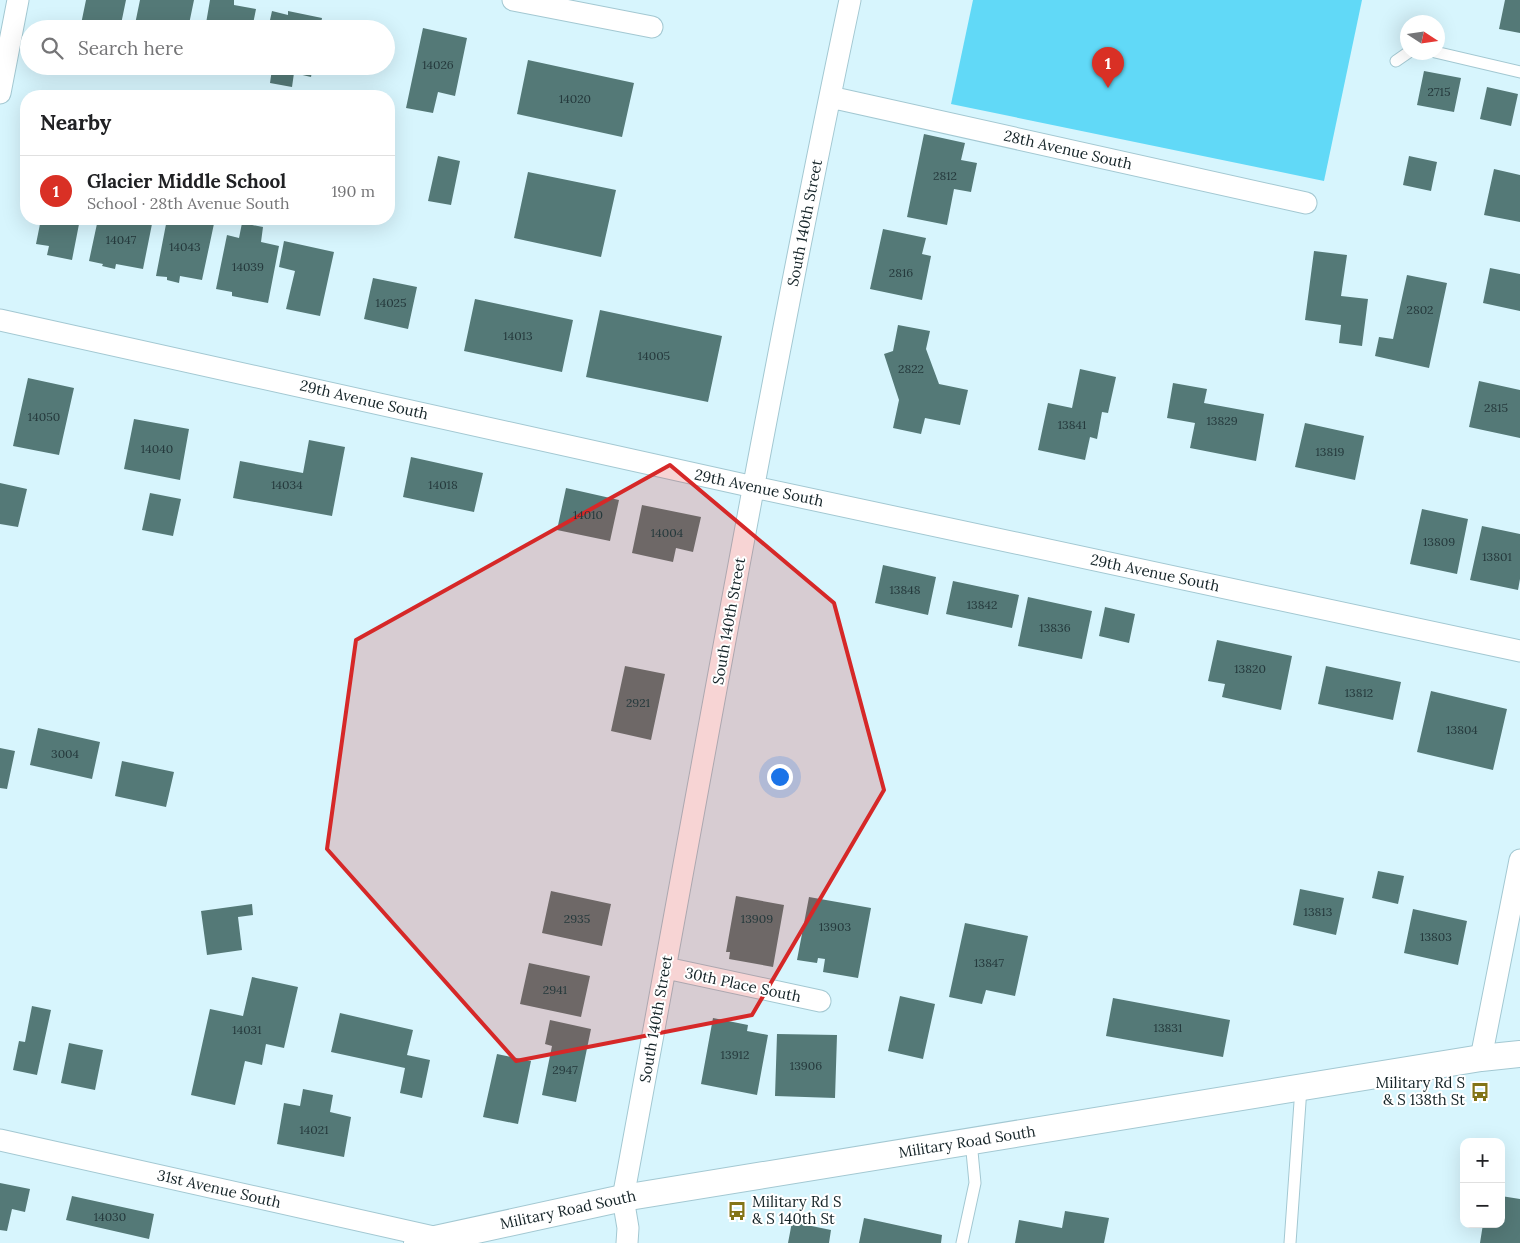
<!DOCTYPE html>
<html lang="en">
<head>
<meta charset="utf-8">
<style>
  :root { --surface:#fff; --page:#f2f2f2; --text:#202124; --muted:#757577; --line:#e0e0e0; --accent:#d93025 }
  body { margin:0; font-family:Lora,serif; background:var(--page); color:var(--text) }
  .controls { position:absolute; right:15px; bottom:15px; display:grid; overflow:hidden; border-radius:10px; box-shadow:0 5px 20px #0002 }
  .controls button { width:45px; height:45px; display:grid; place-items:center; padding:0; border:0; border-bottom:1px solid var(--line); background:var(--surface); color:var(--text); font:25px sans-serif }
  .compass { position:absolute; left:1400px; top:15px; width:45px; height:45px; border-radius:50%; background:var(--surface); box-shadow:0 5px 20px #0002; rotate:102deg }
  .you { position:absolute; left:779px; top:776px; width:18px; height:18px; margin:-12px; border:4px solid #fff; border-radius:50%; background:#1a73e8; box-shadow:0 0 0 8px #1a73e833 }
  .badge { display:grid; place-items:center; width:32px; height:32px; border-radius:50%; background:var(--accent); color:#fff; font-size:16px; font-weight:700 }
  .pin { position:absolute; translate:-50% -41px; filter:drop-shadow(0 1px 2px #0008) }
  .pin::after { content:''; position:absolute; top:26px; width:18px; height:15px; background:inherit; clip-path:polygon(0 0,100% 0,50% 100%) }
  .list { margin:0; padding:0; list-style:none }
  h2 { display:flex; justify-content:space-between; align-items:center; height:65px; margin:0; padding:0 20px; font-size:21px }
  h2 small { font-size:16px; font-weight:400; color:var(--muted) }
  .list li { display:grid; grid-template-columns:32px 1fr auto; gap:15px; align-items:center; box-sizing:border-box; height:70px; padding:0 20px; border-top:1px solid var(--line) }
  .list b { display:block; font-size:19px; white-space:nowrap }
  .list p { margin:0; font-size:16px; white-space:nowrap; color:var(--muted) }
  .list em { font-size:16px; font-style:normal; color:var(--muted) }
  .icon { flex:none; width:28px; height:28px; fill:none; stroke:currentColor; stroke-width:2; stroke-linecap:round; stroke-linejoin:round }
  .map { position:relative; flex:none; width:1520px; height:1243px; overflow:hidden }
  .search { position:absolute; background:var(--surface); box-shadow:0 5px 20px #0002; left:20px; top:20px; width:375px; height:55px; display:flex; align-items:center; gap:12px; box-sizing:border-box; padding:0 18px; border-radius:28px; color:var(--muted); font-size:19px }
  .panel { position:absolute; background:var(--surface); box-shadow:0 5px 20px #0002; left:20px; top:90px; width:375px; height:135px; border-radius:20px }
  .map>svg:first-child { display:block }
  .green { fill:#61d9f7 }
  .building { fill:#547977 }
  .lines { fill:none; stroke-linecap:round; stroke-linejoin:round }
  .service-casing { stroke:#a3c8d2; stroke-width:13 }
  .minor-casing { stroke:#a3c8d2; stroke-width:23 }
  .tertiary-casing { stroke:#a3c8d2; stroke-width:28 }
  .service { stroke:#fff; stroke-width:11 }
  .minor { stroke:#fff; stroke-width:21 }
  .tertiary { stroke:#fff; stroke-width:26 }
  .marked { fill:#d62828; fill-opacity:0.2; stroke:#d62828; stroke-width:4; stroke-linejoin:round }
  .labels { text-anchor:middle; stroke-width:4; stroke-linejoin:round; paint-order:stroke }
  .number-label { font-size:12px; fill:#25393c }
  .street-label { font-size:15px; fill:#152428; stroke:#fff }
  .poi-label { font-size:15px; fill:#152428; stroke:#fff; text-anchor:end }
</style>
</head>
<body>
<div class="map">
<svg width="1520" height="1243" viewBox="0 0 1520 1243">
  <rect width="100%" height="100%" fill="#d7f5fd"/>
  <path class="green" d="M973,0H1362L1324,181L951,104Z"/>
  <path class="building" d="M86,0H126L120,29H80Z
    M140,0H194L188,29H134Z
    M210,0H234V5L256,9L252,29H205Z
    M1505,0H1520V33L1499,29Z
    M272,11L288,15V11L322,18L320,29H268Z
    M423,28L467,38L455,96L438,92L433,113L406,108Z
    M528,60L634,83L622,137L517,114Z
    M217,66H245L243,72Z
    M263,66H313L311,77L294,73L292,87L270,83L272,69Z
    M1424,71L1461,78L1454,112L1417,105Z
    M1487,87L1518,94L1511,126L1480,119Z
    M924,134L965,143L961,160L977,163L971,192L954,189L947,225L907,217Z
    M438,156L460,161L451,205L428,201Z
    M1409,156L1437,162L1431,191L1403,185Z
    M1494,169L1520,175V222L1484,215Z
    M528,172L616,190L601,257L514,238Z
    M41,219H80L72,260L47,255L49,246L36,244Z
    M98,219H153L143,269L116,264L115,269L102,266L103,264L89,261Z
    M167,219H215L202,280L180,276L179,283L167,280V277L156,276Z
    M242,223L263,227L261,242L279,246L268,303L232,296V292L216,289L227,235L239,238Z
    M883,229L926,238L922,254L931,256L922,300L870,289Z
    M284,241L334,252L320,316L286,309L295,271L279,267Z
    M1314,251L1347,255L1341,296L1368,299L1362,346L1339,343L1341,325L1305,320Z
    M1490,268L1520,274V311L1483,303Z
    M1407,275L1447,283L1429,368L1375,356L1379,337L1393,339Z
    M373,278L417,287L408,329L364,319Z
    M475,299L573,320L562,372L464,351Z
    M600,310L722,336L708,402L586,377Z
    M898,325L930,331L926,349L939,384L968,390L960,425L925,418L921,434L893,428L899,400L884,354L893,351Z
    M1080,369L1116,377L1108,413L1102,412L1097,439L1090,437L1085,460L1038,450L1048,403L1072,408Z
    M28,378L74,388L59,455L13,446Z
    M1479,381L1520,390V438L1469,427Z
    M1173,383L1207,389L1204,403L1264,414L1256,461L1190,448L1195,423L1167,418Z
    M134,419L189,429L180,480L124,469Z
    M1305,423L1364,436L1355,480L1295,467Z
    M309,440L345,447L332,516L233,498L240,461L303,473Z
    M411,457L483,473L474,512L403,497Z
    M0,483L27,489L18,527L0,524Z
    M566,488L619,500L610,541L557,530Z
    M150,493L181,499L173,536L142,530Z
    M642,505L701,517L693,552L676,548L673,562L632,553Z
    M1422,509L1468,519L1457,574L1410,564Z
    M1482,526L1520,534V579L1518,590L1470,580Z
    M883,565L936,577L928,615L875,603Z
    M953,581L1019,595L1012,628L946,614Z
    M1028,597L1092,611L1082,659L1018,646Z
    M1105,607L1135,614L1129,643L1099,636Z
    M1217,640L1292,656L1281,710L1222,697L1225,684L1208,681Z
    M625,666L665,674L651,740L611,731Z
    M1326,666L1401,682L1393,720L1318,704Z
    M1431,691L1507,709L1493,770L1417,752Z
    M38,728L100,742L92,779L30,765Z
    M0,748L15,751L7,789L0,788Z
    M122,761L174,772L166,807L115,796Z
    M1378,871L1404,876L1398,904L1372,898Z
    M1300,889L1344,898L1336,935L1293,925Z
    M551,891L611,904L602,946L542,933Z
    M736,896L784,905L773,967L729,959L730,952H726Z
    M809,897L871,908L858,978L823,972L825,959L818,958L817,963L797,960Z
    M252,904L253,915L238,917L242,950L207,955L201,911Z
    M1413,909L1467,921L1458,965L1404,953Z
    M965,923L1028,936L1015,996L986,990L982,1004L949,997Z
    M529,963L590,976L581,1017L520,1004Z
    M252,977L298,987L284,1048L266,1044L262,1065L245,1061L235,1105L191,1095L210,1009L243,1016Z
    M900,996L935,1004L923,1059L888,1051Z
    M1113,998L1230,1020L1223,1057L1106,1036Z
    M32,1006L51,1010L37,1075L13,1070L19,1041L25,1042Z
    M340,1013L413,1030L407,1055L430,1060L422,1098L400,1093L405,1068L331,1052Z
    M713,1018L748,1025L747,1031L768,1035L757,1095L701,1084Z
    M550,1020L591,1029L576,1102L542,1095L552,1046L545,1044Z
    M777,1034L837,1035L835,1098L775,1096Z
    M69,1043L103,1050L95,1090L61,1083Z
    M497,1054L531,1061L518,1124L483,1117Z
    M303,1089L333,1095L330,1112L351,1117L344,1157L277,1144L284,1103L300,1106Z
    M0,1183L30,1189L25,1212L12,1209L7,1231L0,1230Z
    M72,1196L154,1214L149,1239L66,1220Z
    M1501,1196L1520,1199V1243H1480L1483,1224H1501Z
    M1065,1211L1109,1218L1104,1243H1015L1019,1220L1062,1228Z
    M864,1218L942,1235L941,1243H859Z
    M792,1222L831,1230L829,1243H788Z"/>
  <g class="lines">
    <g class="service-casing">
      <path id="service" d="M1435,52L1520,72
        M1396,61L1409,52
        M962,1243L975,1183L971,1141
        M1290,1243L1301,1088"/>
    </g>
    <g class="minor-casing">
      <path id="minor" d="M513,0L652,27
        M0,93L18,0
        M830,97L1306,203
        M0,320L754,487L1520,651
        M666,968L820,1001
        M1481,1058L1520,860
        M0,1140L438,1238
        M627,1243L628,1228L623,1198C697,798 766,398 850,0"/>
    </g>
    <g class="tertiary-casing">
      <path id="tertiary" d="M417,1243L623,1198L1481,1058L1520,1054"/>
    </g>
    <use href="#service" class="service"/>
    <use href="#minor" class="minor"/>
    <use href="#tertiary" class="tertiary"/>
  </g>
  <path class="marked" d="M670,465L834,603L884,790L752,1015L516,1061L327,849L356,640Z"/>
  <defs>
    <g id="bus-bare" transform="scale(1.5)"><path d="M-5-6H5V4H4V6H2V4H-2V6H-4V4H-5ZM-3.5-4V0h7V-4ZM-3.5 1.2v1.5H-2V1.2ZM2 1.2v1.5H3.5V1.2Z" fill="#837416" stroke="#fff" stroke-width="2.5" paint-order="stroke"/></g>
  </defs>
  <g fill-rule="evenodd">
    <use href="#bus-bare" x="1480" y="1092"/>
    <use href="#bus-bare" x="737" y="1211"/>
  </g>
  <g class="labels">
    <g class="number-label">
      <text x="438" y="69">14026</text>
      <text x="1439" y="96">2715</text>
      <text x="575" y="103">14020</text>
      <text x="945" y="180">2812</text>
      <text x="121" y="244">14047</text>
      <text x="185" y="251">14043</text>
      <text x="248" y="271">14039</text>
      <text x="901" y="277">2816</text>
      <text x="391" y="307">14025</text>
      <text x="1420" y="314">2802</text>
      <text x="518" y="340">14013</text>
      <text x="654" y="360">14005</text>
      <text x="911" y="373">2822</text>
      <text x="1496" y="412">2815</text>
      <text x="44" y="421">14050</text>
      <text x="1222" y="425">13829</text>
      <text x="1072" y="429">13841</text>
      <text x="157" y="453">14040</text>
      <text x="1330" y="456">13819</text>
      <text x="287" y="489">14034</text>
      <text x="443" y="489">14018</text>
      <text x="588" y="519">14010</text>
      <text x="667" y="537">14004</text>
      <text x="1439" y="546">13809</text>
      <text x="1497" y="561">13801</text>
      <text x="905" y="594">13848</text>
      <text x="982" y="609">13842</text>
      <text x="1055" y="632">13836</text>
      <text x="1250" y="673">13820</text>
      <text x="1359" y="697">13812</text>
      <text x="638" y="707">2921</text>
      <text x="1462" y="734">13804</text>
      <text x="65" y="758">3004</text>
      <text x="1318" y="916">13813</text>
      <text x="577" y="923">2935</text>
      <text x="757" y="923">13909</text>
      <text x="835" y="931">13903</text>
      <text x="1436" y="941">13803</text>
      <text x="989" y="967">13847</text>
      <text x="555" y="994">2941</text>
      <text x="1168" y="1032">13831</text>
      <text x="247" y="1034">14031</text>
      <text x="735" y="1059">13912</text>
      <text x="806" y="1070">13906</text>
      <text x="565" y="1074">2947</text>
      <text x="314" y="1134">14021</text>
      <text x="110" y="1221">14030</text>
    </g>
    <g class="street-label">
      <text transform="translate(1068 150) rotate(13)" y="5">28th Avenue South</text>
      <text transform="translate(805 223) rotate(-79)" y="5">South 140th Street</text>
      <text transform="translate(364 400) rotate(13)" y="5">29th Avenue South</text>
      <text transform="translate(759 488) rotate(12)" y="5">29th Avenue South</text>
      <text transform="translate(1155 573) rotate(12)" y="5">29th Avenue South</text>
      <text transform="translate(729 621) rotate(-80)" y="5">South 140th Street</text>
      <text transform="translate(743 985) rotate(12)" y="5">30th Place South</text>
      <text transform="translate(656 1019) rotate(-80)" y="5">South 140th Street</text>
      <text transform="translate(967 1142) rotate(-9)" y="5">Military Road South</text>
      <text transform="translate(219 1189) rotate(13)" y="5">31st Avenue South</text>
      <text transform="translate(568 1210) rotate(-12)" y="5">Military Road South</text>
    </g>
    <g class="poi-label">
      <text x="1465" y="1088">Military Rd S<tspan x="1465" dy="17">&amp; S 138th St</tspan></text>
      <text x="752" y="1207" text-anchor="start">Military Rd S<tspan x="752" dy="17">&amp; S 140th St</tspan></text>
    </g>
  </g>
</svg>
<div class="controls">
<button>+</button>
<button>−</button>
</div>
<svg class="compass" viewBox="-18 -18 36 36"><path d="M0-13l5 13h-10z" fill="#e53935"/><path d="M0 13l5-13h-10z" fill="#757577"/></svg>
<div class="you"></div>
<div class="pin badge" style="left:1108px;top:88px">1</div>
<div class="search"><svg class="icon" aria-label="search" viewBox="0 0 24 24"><circle cx="10" cy="10" r="6"/><path d="M15 15l6 6"/></svg>Search here</div>
<section class="panel">
<h2>Nearby<small></small></h2>
<ul class="list">
<li><span class="badge">1</span><div><b>Glacier Middle School</b><p>School · 28th Avenue South</p></div><em>190 m</em></li>
</ul>
</section>
</div>
</body>
</html>
